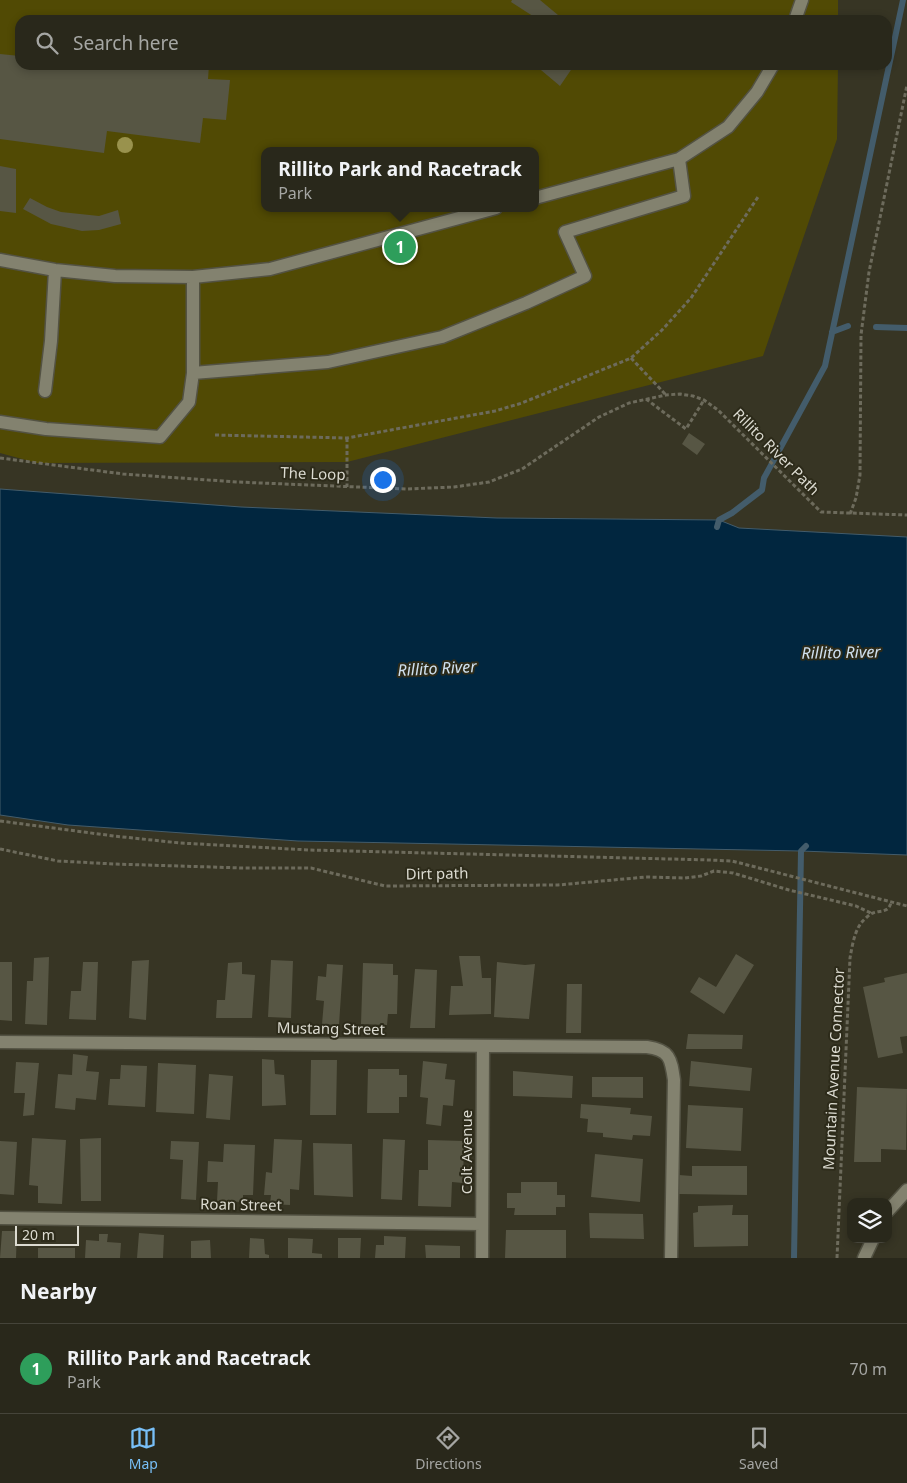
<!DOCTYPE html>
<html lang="en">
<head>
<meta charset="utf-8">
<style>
  :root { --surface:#29281b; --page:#313024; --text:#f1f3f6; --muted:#a5a6a3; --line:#45443a; --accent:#78bff7 }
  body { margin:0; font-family:"Noto Sans",sans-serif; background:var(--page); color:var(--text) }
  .controls { position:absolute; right:15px; bottom:15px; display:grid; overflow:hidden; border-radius:10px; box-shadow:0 2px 8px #0003 }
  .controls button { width:45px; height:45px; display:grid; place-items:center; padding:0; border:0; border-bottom:1px solid var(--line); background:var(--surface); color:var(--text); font:25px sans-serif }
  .scale { position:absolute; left:15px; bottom:12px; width:64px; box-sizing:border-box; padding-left:5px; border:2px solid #dcdbd1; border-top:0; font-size:14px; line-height:18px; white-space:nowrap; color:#dcdbd1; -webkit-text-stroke:4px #2d2b1a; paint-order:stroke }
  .you { position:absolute; left:382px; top:479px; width:18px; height:18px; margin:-12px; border:4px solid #fff; border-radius:50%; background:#1a73e8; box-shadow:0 0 0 8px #1a73e833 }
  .badge { display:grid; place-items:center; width:32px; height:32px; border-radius:50%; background:var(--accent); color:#fff; font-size:16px; font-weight:700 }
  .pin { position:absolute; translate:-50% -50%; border:2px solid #fff; box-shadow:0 1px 5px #0006 }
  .popup { position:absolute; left:261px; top:147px; width:278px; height:65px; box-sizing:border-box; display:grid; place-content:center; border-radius:10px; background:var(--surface); filter:drop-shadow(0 1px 4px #0005); font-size:16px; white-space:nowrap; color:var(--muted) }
  .popup b { font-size:19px; color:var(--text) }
  .popup::after { content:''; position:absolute; left:50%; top:100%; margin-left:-10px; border:10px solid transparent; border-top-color:var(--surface) }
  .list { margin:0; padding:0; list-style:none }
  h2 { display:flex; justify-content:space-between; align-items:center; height:65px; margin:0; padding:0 20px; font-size:21px }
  h2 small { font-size:16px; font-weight:400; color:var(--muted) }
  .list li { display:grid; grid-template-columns:32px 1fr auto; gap:15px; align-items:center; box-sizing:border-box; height:90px; padding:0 20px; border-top:1px solid var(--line) }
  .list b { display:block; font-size:19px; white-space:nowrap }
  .list p { margin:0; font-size:16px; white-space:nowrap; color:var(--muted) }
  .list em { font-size:16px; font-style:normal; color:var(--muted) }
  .icon { flex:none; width:28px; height:28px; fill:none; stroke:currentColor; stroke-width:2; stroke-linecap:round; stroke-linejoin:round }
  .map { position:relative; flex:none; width:907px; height:1258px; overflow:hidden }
  .search { position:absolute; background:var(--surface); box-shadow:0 2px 8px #0003; left:15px; right:15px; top:15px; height:55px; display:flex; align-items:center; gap:12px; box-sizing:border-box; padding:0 18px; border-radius:15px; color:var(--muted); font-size:19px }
  .sheet { height:155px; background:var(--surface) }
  nav { display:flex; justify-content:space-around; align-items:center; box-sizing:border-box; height:70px; border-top:1px solid var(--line); background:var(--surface); font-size:14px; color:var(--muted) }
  nav a { display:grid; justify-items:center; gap:2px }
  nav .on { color:var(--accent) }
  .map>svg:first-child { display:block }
  .green { fill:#514a04; fill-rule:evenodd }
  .water { fill:#01263f; stroke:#435c6b }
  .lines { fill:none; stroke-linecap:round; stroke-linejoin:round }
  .stream { stroke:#435c6b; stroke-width:6 }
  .building { fill:#575644 }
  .minor-casing { stroke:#535243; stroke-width:15 }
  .path { stroke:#6d6b5c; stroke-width:3; stroke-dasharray:4 2.5; stroke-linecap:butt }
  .minor { stroke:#83826f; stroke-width:12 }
  .tree { fill:#99924d }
  .labels { text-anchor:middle; stroke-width:4; stroke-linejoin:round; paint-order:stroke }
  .street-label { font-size:15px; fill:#dcdbd1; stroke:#2d2b1a }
  .water-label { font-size:16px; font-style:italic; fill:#d0e1f0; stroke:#2d2b1a }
</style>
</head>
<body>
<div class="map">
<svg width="907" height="1258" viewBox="0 0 907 1258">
  <rect width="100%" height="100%" fill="#373524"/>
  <path class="green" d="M0,0H838V20H20V65H838L837,139L763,356L347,462L37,463L0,453ZM265,151H535V208H265Z"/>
  <path class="water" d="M0,489L241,507L497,518L719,520L739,528L907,537V855L801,851L298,841L68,825L0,815Z"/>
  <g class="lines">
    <path class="stream" d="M876,327L907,328
      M832,332L848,326
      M717,527L719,520L732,513L762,490L764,478L825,366L903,0
      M794,1258L801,851L806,846"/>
  </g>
  <path class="building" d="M512,0H540L564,20H539L511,2Z
    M0,54L20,56V65H209L208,79L230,80L226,120L203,118L200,143L107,131L104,153L0,139Z
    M535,65H570L573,67L560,86Z
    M0,166L16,169V213L0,211Z
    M30,198L47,207L61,212L99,216L118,210L121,224L99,230L82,231L51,224L23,209Z
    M689,433L705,444L697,455L682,444Z
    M736,954L754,965L724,1014L690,992L699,977L716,987Z
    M459,956H480L482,978H491V1014L449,1015L451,986H463Z
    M49,957L47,1025L25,1024L27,981H33L34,958Z
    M149,960L146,1020L129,1018L132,961Z
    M271,960L293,961L291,1018L268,1017Z
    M0,962H12V1021L0,1020Z
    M83,962H98L96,1020L69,1019L71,991H81Z
    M242,962V974L255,975L252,1018H216L217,1000H225L228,963Z
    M497,962L525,965L535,964L529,1019L494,1017Z
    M363,963L393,964V975H398L397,1014H388L387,1025L361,1024Z
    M327,964L343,965L339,1025L322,1024L324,1001L316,1000L318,976L326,977Z
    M415,969L437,970L435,1028H410Z
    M907,973V1036L900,1037L903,1053L878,1058L863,987L885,982L884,978Z
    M567,984H582L581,1033H566Z
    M688,1034L743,1035L742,1049H686Z
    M73,1054L88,1056L86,1071L99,1072L96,1100L76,1098L75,1110L55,1108L58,1074L72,1075Z
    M262,1059L274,1060L275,1074L284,1075L286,1105L262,1106Z
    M311,1060H337L336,1115H310Z
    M423,1061L447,1064L445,1079L455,1080L453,1106L443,1105L441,1126L426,1124L428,1098L420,1097Z
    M691,1061L752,1068L750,1091L689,1086Z
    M16,1062L39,1063L34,1115L23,1116L25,1093H14Z
    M158,1063L196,1065L194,1114L156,1112Z
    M121,1065L147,1066L145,1107L108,1105L110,1079H120Z
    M368,1069H399V1075H407V1097H399V1113H367Z
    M513,1071L573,1076L572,1098L513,1096Z
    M209,1074L233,1076L230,1120L206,1118Z
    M592,1077H643V1098L592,1097Z
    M857,1087L907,1089L906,1150L881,1149V1162H854Z
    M581,1104L631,1108L630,1114L652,1116L650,1136L633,1135L632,1140L603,1137V1133L587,1132L588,1119L580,1118Z
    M688,1105L743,1108L741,1151L686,1148Z
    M32,1138L66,1140L62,1204L38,1203V1186L29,1185Z
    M101,1138V1201H81L80,1139Z
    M274,1139L302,1140L299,1190L290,1189V1205L270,1204L271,1195H264L266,1172L272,1173Z
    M383,1139L405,1140L402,1200L381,1199Z
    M428,1140L464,1141L463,1183L452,1182L451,1207L418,1206L419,1170H428Z
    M0,1141L17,1142L14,1195L0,1194Z
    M171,1141L199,1142L196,1200L181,1199L183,1160L170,1159Z
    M313,1143L352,1144L353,1197L314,1195Z
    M224,1144L255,1145L253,1195H243V1202L217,1201L218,1182H207L208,1161L223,1162Z
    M595,1154L643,1159L640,1202L591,1197Z
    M692,1166H747V1195L679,1194V1175L692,1176Z
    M521,1182H557V1195H565V1207H556V1215H514L515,1208H507V1193H521Z
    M733,1205L732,1215H748V1246L694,1247L693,1213L698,1212V1206Z
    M589,1213L643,1214L644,1239L590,1238Z
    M506,1230H566V1258H505Z
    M2,1231H17L16,1258H0Z
    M139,1233L164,1235L163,1258H137Z
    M99,1234H108L107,1242L121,1243L120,1258H85L86,1240L99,1241Z
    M384,1236L406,1237L405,1258H375L376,1245H384Z
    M250,1238L264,1239L265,1254L269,1255V1258H249Z
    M288,1238L313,1239L312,1253L322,1254V1258H288Z
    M338,1238H361L360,1258H338Z
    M210,1240L211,1258H191V1241Z
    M425,1245L460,1246V1258H426Z
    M38,1248H75V1258H38Z"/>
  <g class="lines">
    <g class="minor-casing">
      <path id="minor" d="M795,20L802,0
        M535,198L679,159L728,127L757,92L773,65
        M0,260L55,270L115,276L193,277L270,269L496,208
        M193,373L328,362L442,337L526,303L585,276L565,232L684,196L679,159
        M45,391L51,341L55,270
        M0,422L46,429L160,437L189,402L193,373V277
        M0,1042L647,1047C670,1050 671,1059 674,1080L671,1258
        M888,1211L907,1190
        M0,1218L482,1224
        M482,1258L483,1047
        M864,1258L873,1239"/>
    </g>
    <path class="path" d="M631,358L666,395
      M646,399L686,429L704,400
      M215,435L347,438L495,411L522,403L631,358L662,330L691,298L758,197
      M347,438V487
      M0,458L123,474L237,482L406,489L454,487L489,482L522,469L599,417L629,403L666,395L680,394L693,396L704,400L718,410L821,512L907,515
      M850,514L856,498L860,475L861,335L869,272L907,85
      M0,821L114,836L180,843L309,850L710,860L732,861L907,906
      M0,849L58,861L114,864L243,868H311L385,886L558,885L646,877L685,878L701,876L714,871L733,873L789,890L856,906L871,913
      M837,1258L850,958C852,947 854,933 861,923C864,920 869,914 873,913C881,910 889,913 891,902"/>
    <use href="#minor" class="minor"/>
  </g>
  <circle class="tree" cx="125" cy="145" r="8"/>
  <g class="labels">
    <g class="street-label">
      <text transform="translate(776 452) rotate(45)" y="5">Rillito River Path</text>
      <text transform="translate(313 474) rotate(2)" y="5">The Loop</text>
      <text transform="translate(437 874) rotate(-1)" y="5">Dirt path</text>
      <text transform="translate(331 1029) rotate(1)" y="5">Mustang Street</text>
      <text transform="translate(834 1069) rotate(-87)" y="5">Mountain Avenue Connector</text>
      <text transform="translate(467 1152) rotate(-90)" y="5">Colt Avenue</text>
      <text transform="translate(241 1205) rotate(1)" y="5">Roan Street</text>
    </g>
    <g class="water-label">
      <text transform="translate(841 652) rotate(-1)" y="6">Rillito River</text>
      <text transform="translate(437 668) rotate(-3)" y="6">Rillito River</text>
    </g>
  </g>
</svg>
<div class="controls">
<button><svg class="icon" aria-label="layers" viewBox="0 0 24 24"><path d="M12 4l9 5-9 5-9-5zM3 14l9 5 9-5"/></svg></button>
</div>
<div class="scale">20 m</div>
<div class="you"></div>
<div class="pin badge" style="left:400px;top:247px;background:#2e9e5b">1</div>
<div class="popup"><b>Rillito Park and Racetrack</b>Park</div>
<div class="search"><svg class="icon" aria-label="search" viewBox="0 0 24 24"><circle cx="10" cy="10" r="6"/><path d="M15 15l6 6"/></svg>Search here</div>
</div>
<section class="sheet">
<h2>Nearby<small></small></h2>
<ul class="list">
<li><span class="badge" style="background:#2e9e5b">1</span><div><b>Rillito Park and Racetrack</b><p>Park</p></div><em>70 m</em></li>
</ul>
</section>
<nav>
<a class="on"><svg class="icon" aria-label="map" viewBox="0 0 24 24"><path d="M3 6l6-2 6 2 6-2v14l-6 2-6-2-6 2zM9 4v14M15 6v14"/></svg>Map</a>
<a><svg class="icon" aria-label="directions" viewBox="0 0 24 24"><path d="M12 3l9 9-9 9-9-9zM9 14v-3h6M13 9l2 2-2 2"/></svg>Directions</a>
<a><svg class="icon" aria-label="saved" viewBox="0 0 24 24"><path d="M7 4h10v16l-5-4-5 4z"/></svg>Saved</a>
</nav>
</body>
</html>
